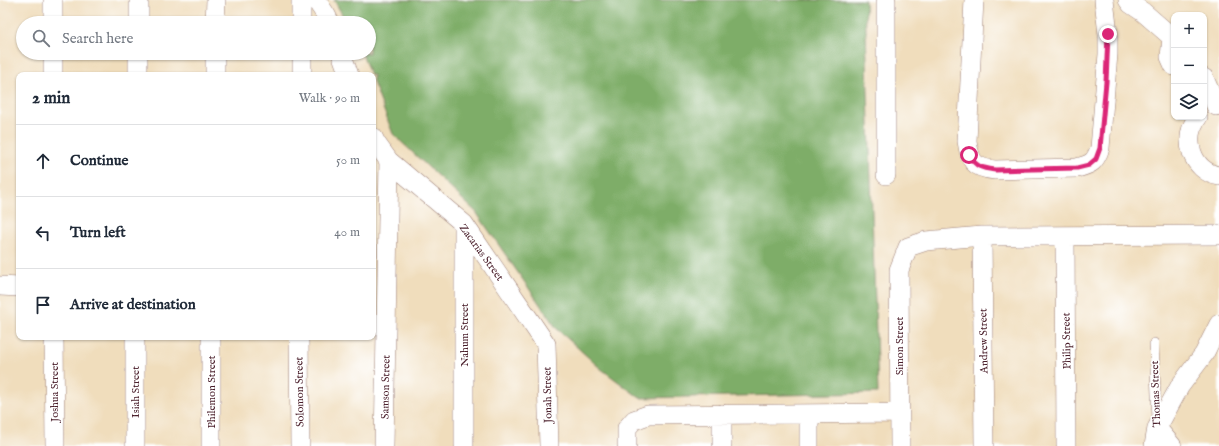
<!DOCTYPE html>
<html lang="en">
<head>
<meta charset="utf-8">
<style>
  :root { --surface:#fff; --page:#f2f2f3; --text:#1f2937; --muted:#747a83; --line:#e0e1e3 }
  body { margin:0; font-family:"IM FELL English",serif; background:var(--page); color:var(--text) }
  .controls { position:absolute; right:12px; top:12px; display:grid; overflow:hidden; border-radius:8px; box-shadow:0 1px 3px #0004 }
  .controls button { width:36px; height:36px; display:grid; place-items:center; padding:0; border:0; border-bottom:1px solid var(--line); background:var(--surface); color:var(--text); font:20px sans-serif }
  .stop { position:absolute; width:12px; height:12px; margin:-9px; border:3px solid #db2777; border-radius:50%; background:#fff }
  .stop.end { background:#db2777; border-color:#fff; box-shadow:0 1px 4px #0008 }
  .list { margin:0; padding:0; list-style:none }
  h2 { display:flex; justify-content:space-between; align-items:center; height:52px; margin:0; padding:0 16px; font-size:17px }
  h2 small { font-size:13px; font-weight:400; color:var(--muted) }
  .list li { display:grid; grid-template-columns:26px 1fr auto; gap:12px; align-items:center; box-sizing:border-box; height:72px; padding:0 16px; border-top:1px solid var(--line) }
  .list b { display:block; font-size:15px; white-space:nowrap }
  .list em { font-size:13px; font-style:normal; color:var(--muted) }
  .icon { flex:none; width:22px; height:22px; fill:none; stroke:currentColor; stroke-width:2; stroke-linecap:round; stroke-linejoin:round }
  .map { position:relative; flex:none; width:1219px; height:446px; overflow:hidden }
  .search { position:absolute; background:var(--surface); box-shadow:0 1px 3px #0004; left:16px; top:16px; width:360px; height:44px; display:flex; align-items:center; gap:10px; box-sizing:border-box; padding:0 14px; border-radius:22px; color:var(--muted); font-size:15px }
  .panel { position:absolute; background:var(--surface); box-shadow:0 1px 3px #0004; left:16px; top:72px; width:360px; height:268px; border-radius:8px }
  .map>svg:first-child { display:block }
  .forest { fill:#7ead68; stroke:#64664a }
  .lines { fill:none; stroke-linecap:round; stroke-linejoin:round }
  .lane-casing { stroke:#9d7e74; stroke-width:10 }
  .street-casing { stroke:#9d7e74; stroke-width:20 }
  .lane { stroke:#fff; stroke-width:9 }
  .street { stroke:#fff; stroke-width:19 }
  .route { stroke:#db2777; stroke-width:5 }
  .labels { text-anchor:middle; stroke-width:3; stroke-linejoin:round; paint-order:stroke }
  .street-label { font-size:11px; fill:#4a1f2b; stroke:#fff }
</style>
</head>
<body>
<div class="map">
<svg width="1219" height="446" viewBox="0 0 1219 446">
  <rect width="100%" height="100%" fill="#fff"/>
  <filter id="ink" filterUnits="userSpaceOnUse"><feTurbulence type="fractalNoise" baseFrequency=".025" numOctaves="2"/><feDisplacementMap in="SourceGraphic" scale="8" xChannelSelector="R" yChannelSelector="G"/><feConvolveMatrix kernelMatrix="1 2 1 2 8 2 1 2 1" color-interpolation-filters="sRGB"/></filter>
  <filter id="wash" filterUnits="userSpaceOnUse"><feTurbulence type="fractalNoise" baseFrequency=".012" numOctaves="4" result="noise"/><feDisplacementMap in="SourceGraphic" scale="16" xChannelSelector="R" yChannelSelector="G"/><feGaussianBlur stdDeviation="0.9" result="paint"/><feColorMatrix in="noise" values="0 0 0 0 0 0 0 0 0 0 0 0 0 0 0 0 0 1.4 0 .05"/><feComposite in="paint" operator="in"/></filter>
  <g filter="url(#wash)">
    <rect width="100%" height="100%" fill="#f0ddbc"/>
    <path class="forest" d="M334,0H865L878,393L640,398L600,368L557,329L476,212L393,134L373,82V75H370L362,53H369V23H347Z"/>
  </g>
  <g filter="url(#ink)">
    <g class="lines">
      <g class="lane-casing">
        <path id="lane" d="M1154,343L1157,421"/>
      </g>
      <g class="street-casing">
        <path id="street" d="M53,0V23
          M301,0V23
          M316,0L326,15L330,23
          M886,0V175
          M974,0L967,141C970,161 973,168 995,170L1077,168C1092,164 1095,162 1100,148L1108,54V34L1104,0
          M1128,0L1131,4L1143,12L1174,39
          M139,23V0
          M215,23L216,0
          M1172,38L1170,57L1174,66
          M53,53V75
          M302,53V75
          M341,53L349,75
          M138,75V53
          M215,75V53
          M1204,78L1216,106
          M1198,117C1181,138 1192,171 1219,176
          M373,137L376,143L389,161L464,224L546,344L549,446
          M464,224V446
          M982,236L984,446
          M1065,236L1066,446
          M0,286L19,287
          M54,337L55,446
          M135,337V446
          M211,337V446
          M299,337L300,446
          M809,414V446
          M1157,428L1172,446
          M384,446L389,161
          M627,446V428L634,420L648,415L899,413
          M722,446V414
          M900,446L899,270L908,247L926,241L982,236L1219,235
          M1154,446L1157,428L1180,386L1204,354L1219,324"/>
      </g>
      <use href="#lane" class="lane"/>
      <use href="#street" class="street"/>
    </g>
  </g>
  <g class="lines" filter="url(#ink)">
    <path class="route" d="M969,155C976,167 981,168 995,170L1077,168L1089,165L1096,159L1100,148L1106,82L1108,34"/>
  </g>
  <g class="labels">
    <g class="street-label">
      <text transform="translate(482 252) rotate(54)" y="4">Zacarias Street</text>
      <text transform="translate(464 335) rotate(-90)" y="4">Nahum Street</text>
      <text transform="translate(983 341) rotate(-91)" y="4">Andrew Street</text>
      <text transform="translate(1066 341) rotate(-91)" y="4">Philip Street</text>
      <text transform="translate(899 346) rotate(-90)" y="4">Simon Street</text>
      <text transform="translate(385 387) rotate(-89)" y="4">Samson Street</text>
      <text transform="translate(54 392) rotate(-90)" y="4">Joshua Street</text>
      <text transform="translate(135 392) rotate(-90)" y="4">Isiah Street</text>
      <text transform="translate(211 392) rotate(-90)" y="4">Philemon Street</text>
      <text transform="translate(299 392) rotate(-91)" y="4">Solomon Street</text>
      <text transform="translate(1155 394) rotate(-92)" y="4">Thomas Street</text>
      <text transform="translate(547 395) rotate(-91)" y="4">Jonah Street</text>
    </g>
  </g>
</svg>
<div class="controls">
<button>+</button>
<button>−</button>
<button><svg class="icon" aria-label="layers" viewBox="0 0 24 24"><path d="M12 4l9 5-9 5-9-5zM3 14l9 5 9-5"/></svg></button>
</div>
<div class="stop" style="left:969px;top:155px"></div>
<div class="stop end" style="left:1108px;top:34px"></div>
<div class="search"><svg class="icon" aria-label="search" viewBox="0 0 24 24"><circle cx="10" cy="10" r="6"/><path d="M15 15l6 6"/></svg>Search here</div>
<section class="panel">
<h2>2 min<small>Walk · 90 m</small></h2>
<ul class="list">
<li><svg class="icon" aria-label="ahead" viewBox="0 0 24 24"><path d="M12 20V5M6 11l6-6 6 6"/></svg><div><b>Continue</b></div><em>50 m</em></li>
<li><svg class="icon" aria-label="left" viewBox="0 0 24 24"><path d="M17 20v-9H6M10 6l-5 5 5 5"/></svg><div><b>Turn left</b></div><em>40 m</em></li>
<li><svg class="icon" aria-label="arrive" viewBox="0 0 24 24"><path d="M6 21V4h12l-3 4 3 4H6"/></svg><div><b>Arrive at destination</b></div></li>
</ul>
</section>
</div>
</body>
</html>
